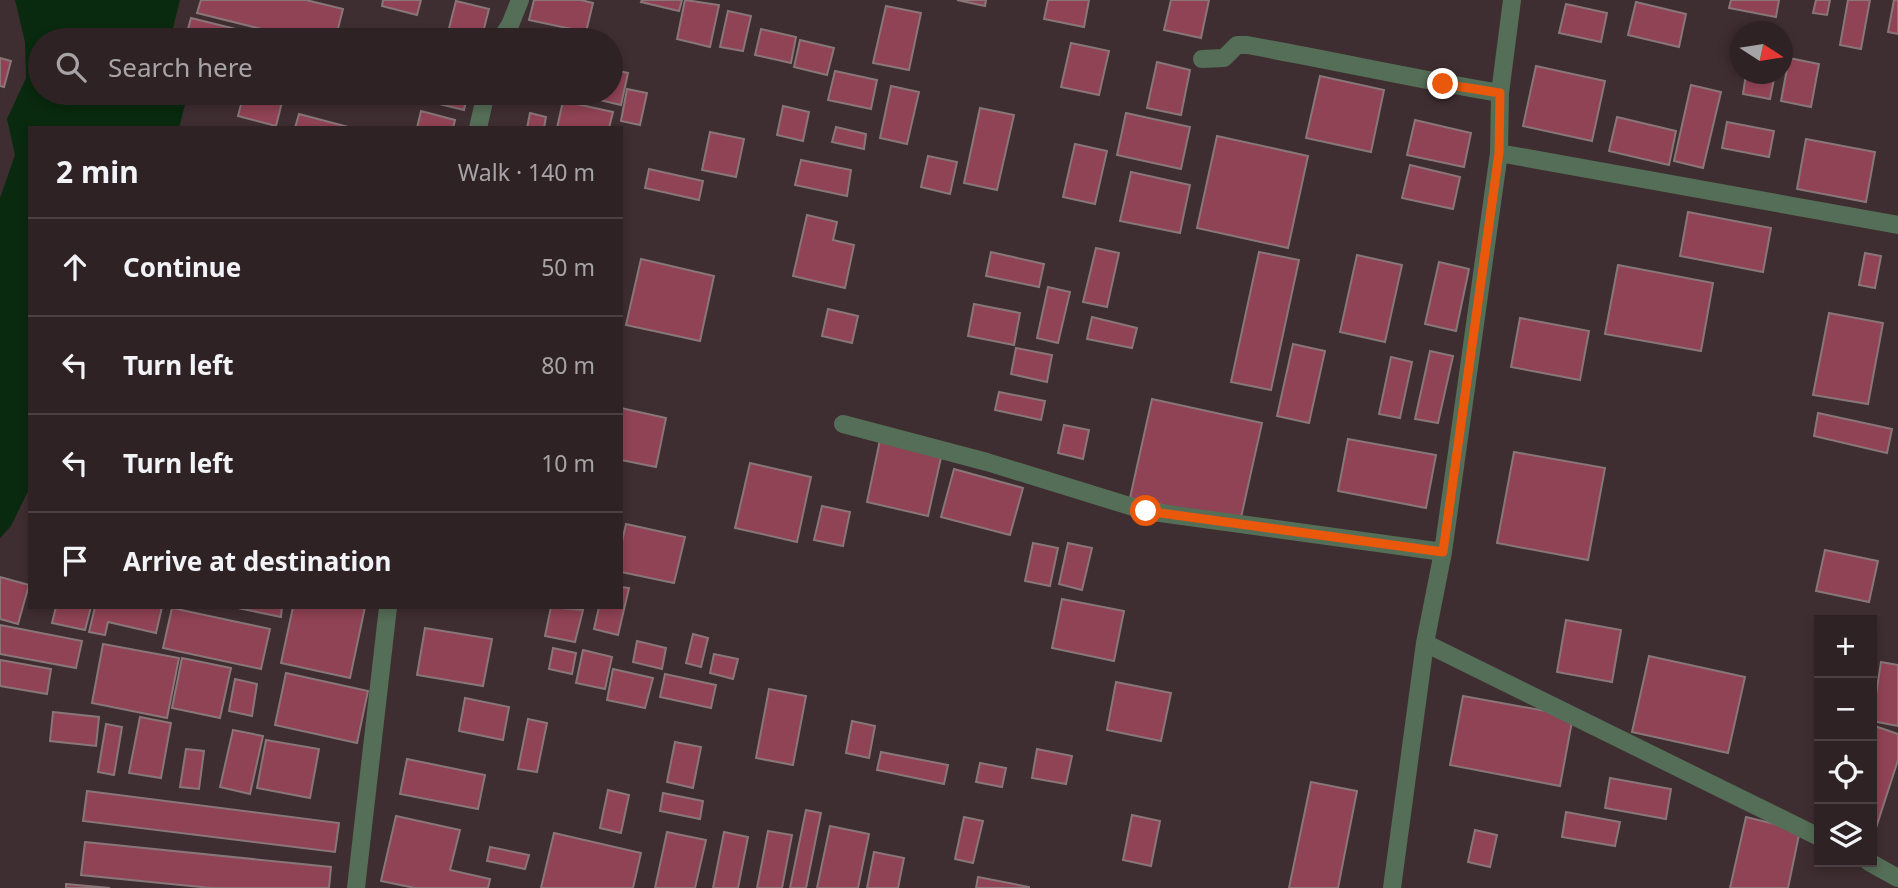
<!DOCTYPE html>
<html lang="en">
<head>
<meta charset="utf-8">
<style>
  :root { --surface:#2f2225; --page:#372a2d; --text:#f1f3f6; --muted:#a7a4a7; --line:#4a3f42 }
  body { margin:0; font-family:"Noto Sans",sans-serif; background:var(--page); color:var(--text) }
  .controls { position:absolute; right:21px; bottom:21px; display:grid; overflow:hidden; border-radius:0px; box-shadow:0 4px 10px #0003 }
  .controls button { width:63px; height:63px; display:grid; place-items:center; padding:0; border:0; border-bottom:2px solid var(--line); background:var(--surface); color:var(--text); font:35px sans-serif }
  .compass { position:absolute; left:1730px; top:21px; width:63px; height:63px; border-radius:50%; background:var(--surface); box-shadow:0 4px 10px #0003; rotate:102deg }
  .stop { position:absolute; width:21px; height:21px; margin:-16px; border:5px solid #ea580c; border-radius:50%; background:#fff }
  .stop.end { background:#ea580c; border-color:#fff; box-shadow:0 2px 7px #0008 }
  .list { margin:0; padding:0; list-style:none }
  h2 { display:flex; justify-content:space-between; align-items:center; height:91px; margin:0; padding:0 28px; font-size:30px }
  h2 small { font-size:23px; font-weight:400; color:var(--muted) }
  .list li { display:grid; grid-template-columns:46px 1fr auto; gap:21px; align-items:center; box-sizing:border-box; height:98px; padding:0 28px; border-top:2px solid var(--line) }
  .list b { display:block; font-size:26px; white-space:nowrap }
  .list em { font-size:23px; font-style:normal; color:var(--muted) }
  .icon { flex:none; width:38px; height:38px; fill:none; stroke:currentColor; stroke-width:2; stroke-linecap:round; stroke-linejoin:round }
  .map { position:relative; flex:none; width:1898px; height:888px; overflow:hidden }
  .search { position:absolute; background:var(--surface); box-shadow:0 4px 10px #0003; left:28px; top:28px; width:595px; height:77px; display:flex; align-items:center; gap:18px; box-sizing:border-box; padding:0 24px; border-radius:38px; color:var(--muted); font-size:26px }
  .panel { position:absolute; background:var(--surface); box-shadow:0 4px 10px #0003; left:28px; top:126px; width:595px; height:483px; border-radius:0px }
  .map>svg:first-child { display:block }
  .water { fill:#092a0e }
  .building { fill:#904354; stroke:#897679; stroke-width:2 }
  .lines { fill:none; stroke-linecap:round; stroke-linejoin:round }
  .street { stroke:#556e57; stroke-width:18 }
  .route { stroke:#ea580c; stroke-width:9 }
</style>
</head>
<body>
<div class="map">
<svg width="1898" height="888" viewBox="0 0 1898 888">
  <rect width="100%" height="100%" fill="#3f2e31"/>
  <path class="water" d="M15,0H180L170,40H40V93H188L179,128H30V487L11,526L0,538V198L15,155L7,119L26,78L25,42Z"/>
  <path class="building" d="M201,0H306L343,9L335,40H306L197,13Z
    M383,0H421L417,15L382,6Z
    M534,0H581L593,3L586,32L529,20Z
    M642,0H682L679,11L641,2Z
    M685,0L719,5L710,47L677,39Z
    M957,0H986L985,6Z
    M1048,0H1089L1084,27L1044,19Z
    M1171,0H1209L1201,38L1164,30Z
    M1731,0H1779L1776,17L1729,8Z
    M1816,0H1830L1827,15L1813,13Z
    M1848,0H1870L1861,49L1840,45Z
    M1894,0H1898V34L1888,32Z
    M456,1L489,9L481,40H446Z
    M1636,2L1686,14L1679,47L1628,35Z
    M1566,4L1607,13L1601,42L1559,33Z
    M886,6L921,13L909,70L873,63Z
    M728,11L751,16L743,51L720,47Z
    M191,18L280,40H185Z
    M761,29L796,37L791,63L755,55Z
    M800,40L834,48L827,75L794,67Z
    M1071,43L1109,51L1099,95L1061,87Z
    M0,58L11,61L4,87L0,86Z
    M1789,58L1819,64L1811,107L1781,101Z
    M1157,62L1190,70L1181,115L1147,108Z
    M1536,66L1605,81L1592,141L1523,126Z
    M611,69L628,73L621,105L578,95V93H611Z
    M835,71L877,80L871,109L828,100Z
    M1746,74H1775L1770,99L1743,94Z
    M1320,76L1384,90L1371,152L1306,138Z
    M1691,85L1721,92L1703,168L1674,161Z
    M891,86L919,92L907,144L880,138Z
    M627,89L647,93L640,125L621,121Z
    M244,93L284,94L276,126L238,116Z
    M433,93H468L464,110L431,102Z
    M563,101L613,112L609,128H557Z
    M783,106L809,112L803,141L777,135Z
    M980,108L1014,115L997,190L964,183Z
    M421,111L455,120L453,128H417Z
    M530,113L546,117L544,128H527Z
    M1126,113L1190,127L1181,169L1117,155Z
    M299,114L352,128H295Z
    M1617,117L1676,131L1669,165L1609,151Z
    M1415,120L1471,133L1464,167L1407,155Z
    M1727,122L1774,131L1769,157L1722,148Z
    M836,127L866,134L864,149L832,142Z
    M710,132L744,139L736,177L702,170Z
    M1217,136L1308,156L1288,248L1197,228Z
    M1806,139L1875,152L1866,202L1797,189Z
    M1075,144L1107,151L1095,204L1063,197Z
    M928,156L957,162L950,194L921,187Z
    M801,160L851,170L847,196L795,185Z
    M1410,165L1460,177L1453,209L1402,198Z
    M649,169L703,181L699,200L645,188Z
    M1131,172L1190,185L1180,233L1120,221Z
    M1688,212L1771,228L1763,272L1680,256Z
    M807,215L837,222L833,240L854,245L845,288L793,276Z
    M1096,248L1119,253L1107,307L1083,302Z
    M991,252L1044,264L1039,287L986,276Z
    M1259,252L1299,260L1271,390L1231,382Z
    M1865,253L1881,256L1875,288L1859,285Z
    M1357,255L1402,265L1385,342L1340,332Z
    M641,259L714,276L700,341L626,325Z
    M1439,262L1469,269L1456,331L1425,324Z
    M1618,265L1713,283L1701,351L1605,334Z
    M1048,287L1070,292L1058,343L1037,338Z
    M974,304L1020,313L1014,345L968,336Z
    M828,309L858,316L852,343L822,336Z
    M1829,313L1883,323L1868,404L1813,395Z
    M1092,317L1137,328L1132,348L1087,339Z
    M1520,318L1589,331L1580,380L1511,367Z
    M1293,344L1325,351L1309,423L1277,416Z
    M1016,348L1052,355L1047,382L1011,374Z
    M1430,351L1453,356L1438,423L1415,419Z
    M1391,357L1412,362L1400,418L1379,414Z
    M999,392L1045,401L1041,420L995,410Z
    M1152,399L1262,423L1240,522L1130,498Z
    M621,408L666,418L656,467L621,460Z
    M1818,413L1892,429L1887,453L1814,436Z
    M1064,425L1089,430L1083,459L1058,453Z
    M1348,439L1436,455L1426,508L1338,491Z
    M880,440L942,453L928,516L867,502Z
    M1514,452L1605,468L1588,560L1497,543Z
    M750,463L811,477L797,542L735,528Z
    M954,469L1023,488L1010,535L941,517Z
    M822,506L850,512L843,546L814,540Z
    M626,524L685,537L674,583L621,572V546Z
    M1033,543L1058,548L1050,586L1025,581Z
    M1068,543L1092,548L1082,590L1059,584Z
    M1825,550L1878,561L1869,602L1816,591Z
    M0,577L29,585L18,624L0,619Z
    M621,587L629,588L618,635L594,629L599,607H621Z
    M1062,599L1124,611L1114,661L1052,648Z
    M56,607H91L85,630L52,623Z
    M95,607H162L156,633L108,622L105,635L89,632Z
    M233,607H282L281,617Z
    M293,607H365L350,678L281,663Z
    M551,607L583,610L575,642L545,636Z
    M172,608L270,629L261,669L163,648Z
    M1566,620L1621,630L1612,682L1557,672Z
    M0,625L82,641L76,668L0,654Z
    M425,628L492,639L483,686L417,675Z
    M693,634L708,638L701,667L686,663Z
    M637,641L666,648L662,669L633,662Z
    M103,644L179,658L167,718L92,703Z
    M553,648L576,653L572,674L549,669Z
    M583,650L612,657L605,689L576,683Z
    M714,654L738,659L733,679L710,673Z
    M1649,656L1745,677L1728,753L1632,732Z
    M182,658L231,668L220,718L172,708Z
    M0,660L51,669L47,694L0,686Z
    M1881,662L1898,665V726L1872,721Z
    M613,669L653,678L645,708L607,700Z
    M286,673L368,691L357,743L275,725Z
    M665,674L716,685L711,708L660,697Z
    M235,679L257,684L252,716L229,711Z
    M1116,682L1171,693L1161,741L1107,730Z
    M769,689L806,696L793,765L756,758Z
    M1463,696L1573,716L1560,786L1450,765Z
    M465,698L509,707L503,740L459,731Z
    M53,712L99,717L96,746L50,741Z
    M140,717L171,723L161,778L129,773Z
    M528,719L547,723L537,772L518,769Z
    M852,721L875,726L869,758L846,753Z
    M106,724L122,727L114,775L98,772Z
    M1872,725L1898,734V760L1875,831H1872Z
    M233,730L263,736L250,794L220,787Z
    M266,740L319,749L310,798L257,788Z
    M675,742L701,747L693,788L667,782Z
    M186,749L204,751L199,789L180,787Z
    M1037,749L1072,756L1066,784L1032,778Z
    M881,752L948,765L944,784L877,770Z
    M407,759L485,775L478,809L400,794Z
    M980,763L1006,768L1002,787L976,782Z
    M1610,778L1671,789L1666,819L1605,808Z
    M1311,782L1357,791L1338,888H1289Z
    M608,790L629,795L621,833L600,828Z
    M87,791L339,823L335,852L83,821Z
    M663,793L703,801L700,819L660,811Z
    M806,810L821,813L806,888H790Z
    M1566,812L1620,822L1615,846L1562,837Z
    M1132,815L1160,821L1151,866L1123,860Z
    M396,816L460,830L450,870L490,879L488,888H415L381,881Z
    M964,817L983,821L973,863L955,859Z
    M1746,817L1800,830L1788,888H1730Z
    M830,826L869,834L858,888H817Z
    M1475,830L1497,835L1490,867L1468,862Z
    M768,831L792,835L782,888H757Z
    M667,832L706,840L695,888H655Z
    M724,832L748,837L738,888H713Z
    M554,833L641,853L633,888H541Z
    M85,842L331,867L329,888H211L81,875Z
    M490,847L529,855L525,869L487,861Z
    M874,852L904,858L898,888H867Z
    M978,877L1029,887V888H976Z
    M66,884L110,888H66Z"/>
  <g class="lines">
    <path class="street" d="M500,40L510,25L520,0
      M1202,59L1224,58L1237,45H1247C1331,60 1415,79 1500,93
      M478,128L486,93
      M1499,153L1898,225
      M843,424L987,462L1146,511L1443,552
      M1425,643L1819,837
      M1869,862L1898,878
      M356,888L388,607
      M1392,888L1425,643L1443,552L1499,153L1500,93L1512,0"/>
  </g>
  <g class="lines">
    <path class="route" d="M1146,511L1443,552L1499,153L1500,93L1443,84"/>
  </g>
</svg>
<div class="controls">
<button>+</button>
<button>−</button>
<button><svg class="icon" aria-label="locate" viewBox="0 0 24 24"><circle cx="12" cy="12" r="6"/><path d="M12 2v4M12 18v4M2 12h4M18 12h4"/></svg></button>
<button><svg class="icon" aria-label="layers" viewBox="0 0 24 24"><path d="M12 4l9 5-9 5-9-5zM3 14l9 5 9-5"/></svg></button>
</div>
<svg class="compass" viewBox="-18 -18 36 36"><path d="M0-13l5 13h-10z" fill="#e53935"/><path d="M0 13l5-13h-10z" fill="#a7a4a7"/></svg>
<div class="stop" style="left:1146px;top:511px"></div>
<div class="stop end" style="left:1443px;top:84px"></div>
<div class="search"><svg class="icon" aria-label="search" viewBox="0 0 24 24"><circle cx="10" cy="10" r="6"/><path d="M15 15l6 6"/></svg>Search here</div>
<section class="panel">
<h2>2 min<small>Walk · 140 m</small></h2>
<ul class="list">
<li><svg class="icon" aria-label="ahead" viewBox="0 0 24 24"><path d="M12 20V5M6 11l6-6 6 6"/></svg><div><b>Continue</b></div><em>50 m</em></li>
<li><svg class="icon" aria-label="left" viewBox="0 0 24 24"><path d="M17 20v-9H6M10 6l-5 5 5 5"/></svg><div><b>Turn left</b></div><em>80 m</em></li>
<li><svg class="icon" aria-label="left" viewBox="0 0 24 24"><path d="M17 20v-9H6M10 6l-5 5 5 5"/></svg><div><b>Turn left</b></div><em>10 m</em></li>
<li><svg class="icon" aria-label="arrive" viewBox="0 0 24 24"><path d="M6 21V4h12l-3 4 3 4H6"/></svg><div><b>Arrive at destination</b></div></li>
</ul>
</section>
</div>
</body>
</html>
